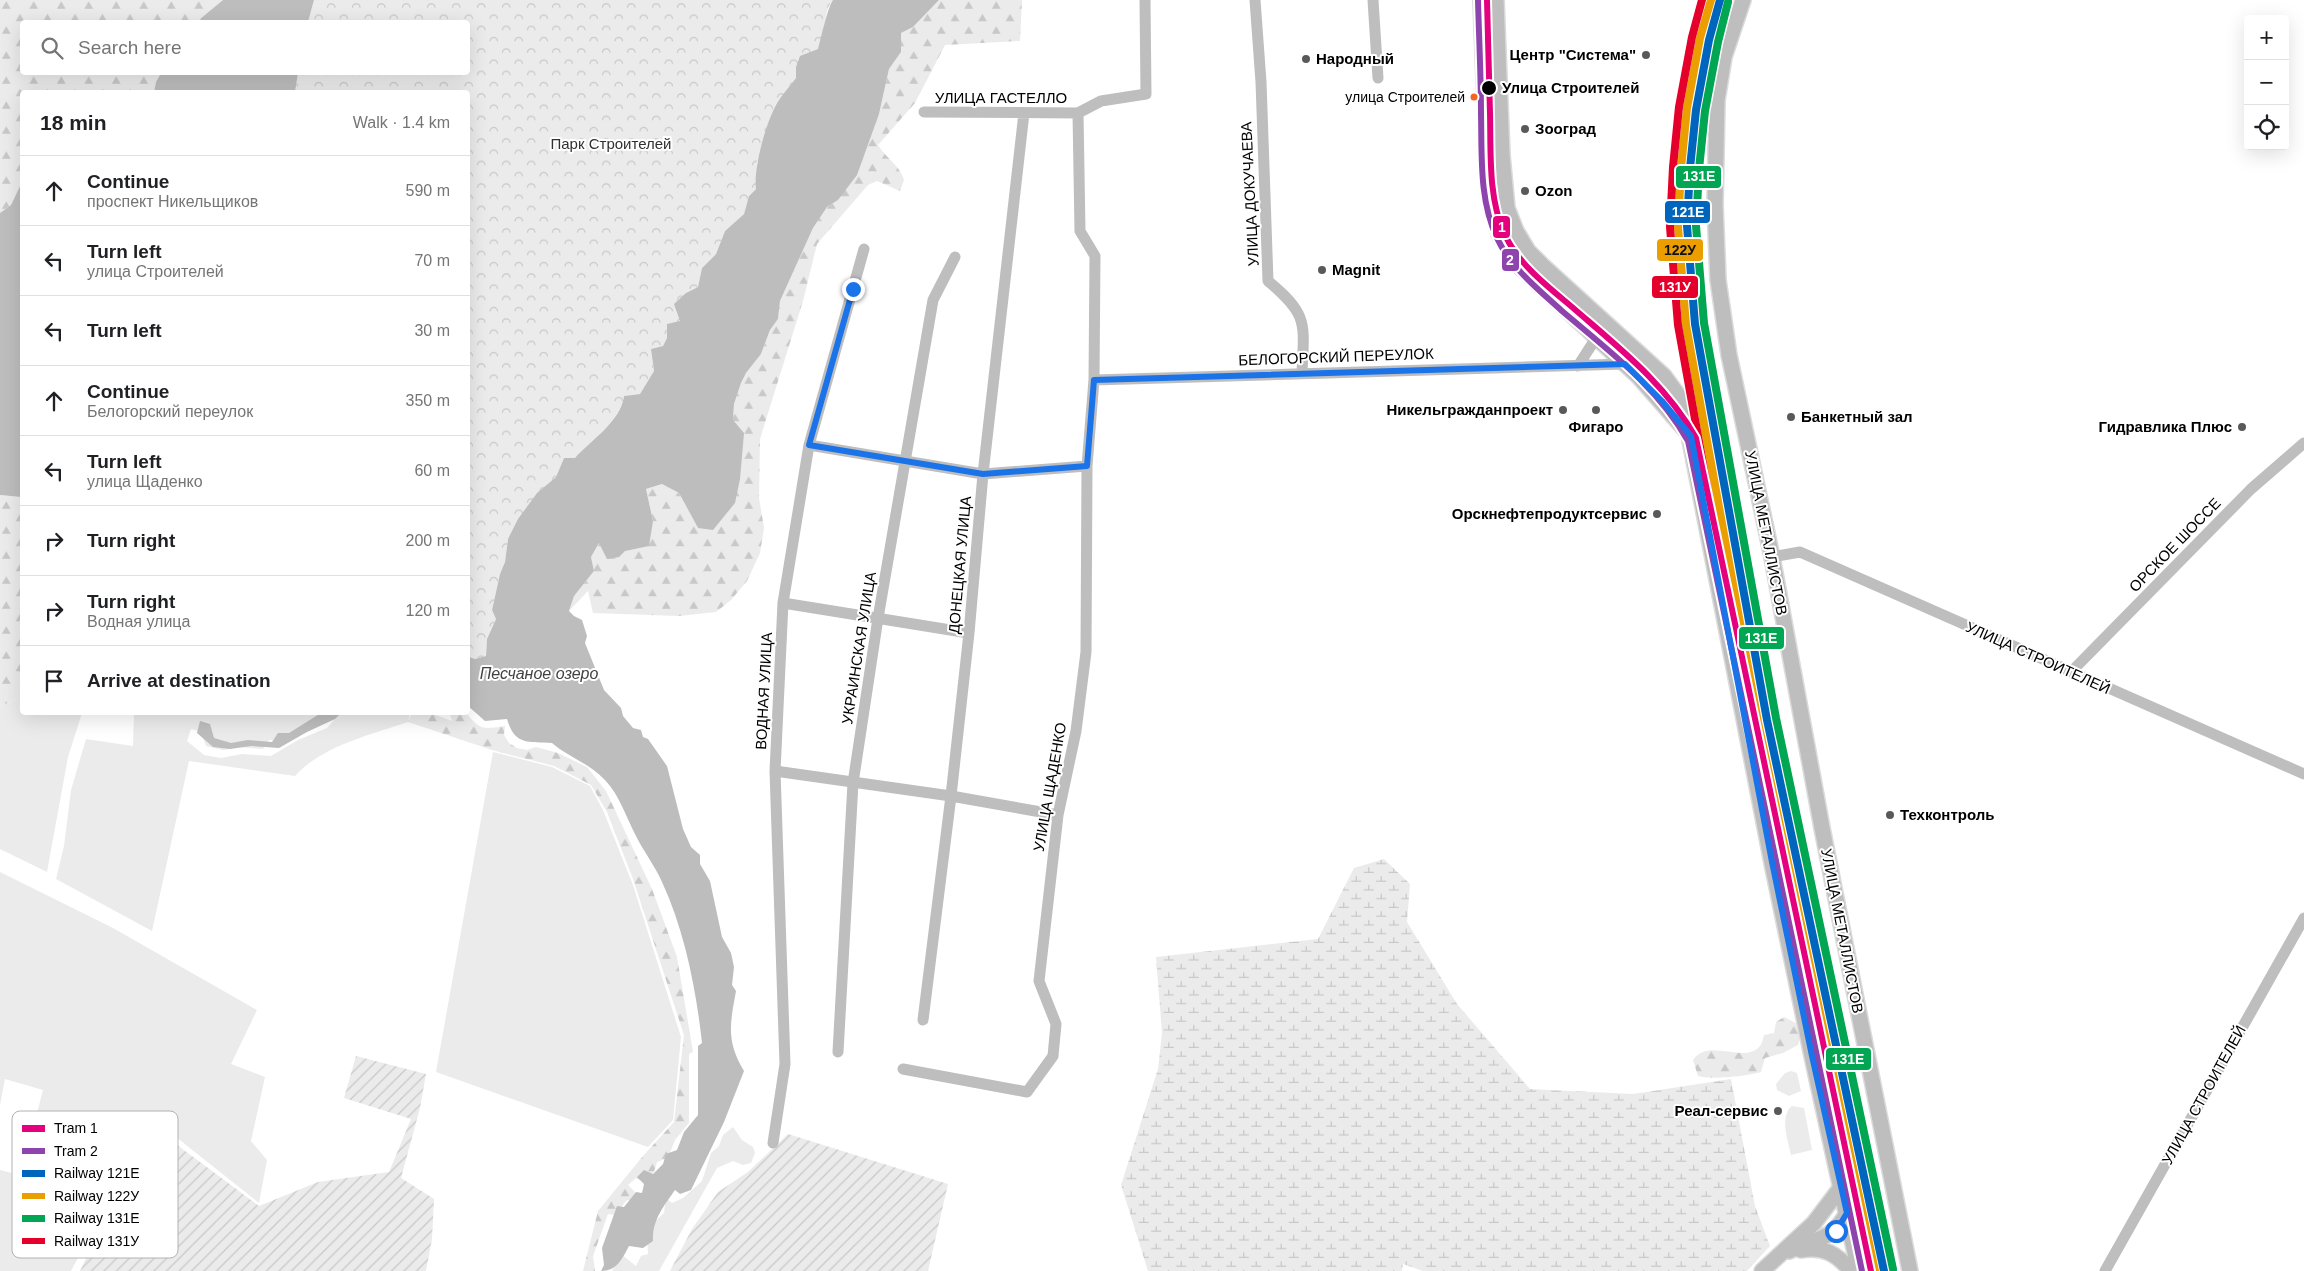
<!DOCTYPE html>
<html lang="en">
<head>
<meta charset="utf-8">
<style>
  :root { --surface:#fff; --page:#f2f2f2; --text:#202124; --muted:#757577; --line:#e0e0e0 }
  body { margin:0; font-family:Helvetica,sans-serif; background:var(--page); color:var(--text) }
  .controls { position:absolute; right:15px; top:15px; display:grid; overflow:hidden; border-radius:5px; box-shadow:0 5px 20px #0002 }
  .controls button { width:45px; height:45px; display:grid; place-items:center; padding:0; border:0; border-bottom:1px solid var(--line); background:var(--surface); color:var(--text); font:25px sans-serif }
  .stop { position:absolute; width:15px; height:15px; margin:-11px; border:4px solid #1a73e8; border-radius:50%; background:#fff }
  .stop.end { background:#1a73e8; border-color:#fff; box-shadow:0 1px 5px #0008 }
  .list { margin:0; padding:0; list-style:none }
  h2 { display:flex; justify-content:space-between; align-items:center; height:65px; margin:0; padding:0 20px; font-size:21px }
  h2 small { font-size:16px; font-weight:400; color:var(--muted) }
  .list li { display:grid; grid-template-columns:32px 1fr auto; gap:15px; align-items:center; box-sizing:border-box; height:70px; padding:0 20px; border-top:1px solid var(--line) }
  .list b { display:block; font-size:19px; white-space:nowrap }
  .list p { margin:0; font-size:16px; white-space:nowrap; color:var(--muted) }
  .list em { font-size:16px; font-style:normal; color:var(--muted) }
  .icon { flex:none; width:28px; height:28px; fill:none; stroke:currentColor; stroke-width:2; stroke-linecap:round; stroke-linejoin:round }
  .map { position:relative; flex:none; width:2304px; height:1271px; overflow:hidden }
  .search { position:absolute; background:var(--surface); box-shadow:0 5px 20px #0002; left:20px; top:20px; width:450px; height:55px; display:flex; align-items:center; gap:12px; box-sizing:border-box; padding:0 18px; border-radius:5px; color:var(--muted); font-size:19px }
  .panel { position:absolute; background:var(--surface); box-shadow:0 5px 20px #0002; left:20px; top:90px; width:450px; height:625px; border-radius:5px }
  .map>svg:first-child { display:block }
  .grass { fill:#ebebeb }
  .forest { fill:url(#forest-firs) }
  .wetland { fill:url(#wetland-marsh) }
  .park { fill:url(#park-crowns) }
  .garden { fill:url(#garden-furrows) }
  .water { fill:#bdbdbd }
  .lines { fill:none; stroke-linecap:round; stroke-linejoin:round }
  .major-casing { stroke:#dbdbdb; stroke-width:18 }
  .minor { stroke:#bebebe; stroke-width:11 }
  .major { stroke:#bebebe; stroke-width:15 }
  .rail-casing { stroke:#bebebe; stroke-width:4.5 }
  .rail { stroke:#fff; stroke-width:2.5; stroke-dasharray:8; stroke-linecap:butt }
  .rail-1-casing { stroke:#fff; stroke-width:11 }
  .rail-2-casing { stroke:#fff; stroke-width:11 }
  .rail-3-casing { stroke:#fff; stroke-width:11 }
  .rail-4-casing { stroke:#fff; stroke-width:11 }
  .rail-1 { stroke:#0065bd; stroke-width:8 }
  .rail-2 { stroke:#eb9e00; stroke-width:8 }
  .rail-3 { stroke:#00a651; stroke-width:8 }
  .rail-4 { stroke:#e4002b; stroke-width:8 }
  .tram-1-casing { stroke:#fff; stroke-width:10 }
  .tram-2-casing { stroke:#fff; stroke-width:10 }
  .tram-1 { stroke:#e5007d; stroke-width:6 }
  .tram-2 { stroke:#8e44ad; stroke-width:6 }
  .route { stroke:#1a73e8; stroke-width:6 }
  .poi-dot { fill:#595959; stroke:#fff; stroke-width:2 }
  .stop-dot { fill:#000; stroke:#fff; stroke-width:2 }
  .bus-dot { fill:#f26522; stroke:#fff; stroke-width:2 }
  .labels { text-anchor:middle; stroke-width:4; stroke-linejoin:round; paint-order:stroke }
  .bus-label { font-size:14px; fill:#000; stroke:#fff; text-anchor:end }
  .poi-label { font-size:15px; font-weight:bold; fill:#000; stroke:#fff; text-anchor:start }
  .stop-label { font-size:15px; font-weight:bold; fill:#000; stroke:#fff; text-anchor:start }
  .street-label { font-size:15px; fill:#000; stroke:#fff }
  .park-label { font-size:15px; fill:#313131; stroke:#fff }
  .water-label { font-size:16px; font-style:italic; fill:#424242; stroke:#fff }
  .key { fill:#fff; stroke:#b2b2b2; stroke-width:1 }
  .key-label { font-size:14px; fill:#000 }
  .line-badge { stroke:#fff; stroke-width:2 }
  .badge-label { font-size:14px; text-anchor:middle; font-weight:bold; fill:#fff }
  .pale-badge-label { font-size:14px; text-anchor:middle; font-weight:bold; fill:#111 }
</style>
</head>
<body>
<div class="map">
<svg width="2304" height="1271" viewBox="0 0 2304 1271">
  <defs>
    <pattern id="forest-firs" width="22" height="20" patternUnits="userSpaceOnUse" patternTransform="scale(1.25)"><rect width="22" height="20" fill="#ebebeb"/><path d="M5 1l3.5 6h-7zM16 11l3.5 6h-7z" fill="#c8c8c8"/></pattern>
    <pattern id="wetland-marsh" width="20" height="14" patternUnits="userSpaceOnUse" patternTransform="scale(1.25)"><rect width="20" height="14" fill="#ebebeb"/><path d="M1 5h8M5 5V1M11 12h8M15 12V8" fill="none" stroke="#c8c8c8"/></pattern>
    <pattern id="park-crowns" width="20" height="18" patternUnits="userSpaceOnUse" patternTransform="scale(1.25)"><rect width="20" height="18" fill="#ebebeb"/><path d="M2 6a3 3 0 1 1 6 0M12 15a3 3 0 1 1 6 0" fill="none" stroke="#c8c8c8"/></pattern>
    <pattern id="garden-furrows" width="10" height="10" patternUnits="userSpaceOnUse" patternTransform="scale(1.25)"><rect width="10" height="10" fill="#ebebeb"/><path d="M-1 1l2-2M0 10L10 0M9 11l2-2" fill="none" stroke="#c8c8c8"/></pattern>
  </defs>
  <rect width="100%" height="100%" fill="#fff"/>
  <path class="grass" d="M22,676V712L82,713L68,757L47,872L0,849V706L15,700Z
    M407,712L410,714L408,722C370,735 322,746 295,776L189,761L152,931L56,879L64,846L71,790L86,739L133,746L134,713H328L281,741L269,740L263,749L239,747L223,750L206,746L201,732L191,729L187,741L204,755L221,758L242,754L271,756L298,740L327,728L340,713Z
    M493,752L552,767L590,786L603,810L633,885L681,1037L673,1120L648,1147L436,1072Z
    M0,872L113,928L257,1010L231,1064L265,1077L251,1141L267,1160L259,1203L152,1118L142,1122L112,1189L24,1163L43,1090L5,1079L0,1105Z
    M1791,1071L1797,1073L1801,1091L1789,1096L1777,1090L1776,1084L1785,1073Z
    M1792,1106L1804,1108L1812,1150L1791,1155C1788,1141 1779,1116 1792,1106Z
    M733,1127L742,1140L753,1147L755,1153L751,1163L743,1165L733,1161L717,1168L659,1271H612L621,1254L636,1266L641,1256L648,1254L647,1237L653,1223L664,1213L666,1198L672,1203L683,1198L702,1181L711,1153L719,1146L723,1135Z
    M0,1170L79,1190L108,1201L71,1271H0Z"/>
  <path class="forest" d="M0,0H223L200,19L202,22H22V72L161,73L156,82L154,92H22V182L11,205L0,213Z
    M939,0H1022L1020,41L945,45L915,103L878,145C887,159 900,166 904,180L900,191L877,181L868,185L817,244L803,301L760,439L759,498L764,528L760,553L747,581L731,600L716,612L679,616L593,613L588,591L569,611L574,596L594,571L591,557L600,542L625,551L653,521L646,489L662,484L679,493L698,528L733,420L734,404L741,383L746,373L761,354L770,330L778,319L780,301L813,228L827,207L838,200L879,114L889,69L901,52V33L913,27Z
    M0,495L20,497L22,495V675L15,700L0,706Z
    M412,713H430L452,721L450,713L467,714C481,731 484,729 505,726L504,735L509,743L517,748L527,750L536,747L558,753L587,767L606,791L652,889L677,957L693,1052L689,1054V1123L675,1140L668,1158L657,1162L654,1172L644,1181L636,1178L628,1185L635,1192L633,1201L627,1200L615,1215L608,1214L593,1256L595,1271H583L598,1211L643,1156L674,1122L684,1035L633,879L607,812L591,785L554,766L492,750L408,722Z
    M1784,1017L1796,1023L1800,1038L1798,1045L1783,1053L1765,1058L1761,1072C1748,1076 1711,1080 1698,1076L1693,1060C1709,1037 1744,1065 1760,1046C1762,1044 1763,1039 1764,1035L1774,1033L1776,1022Z"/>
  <path class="wetland" d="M1384,859L1410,884L1407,922L1457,1004L1530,1089L1633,1094L1731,1079L1755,1206L1770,1246L1747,1271H1423L1403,1264L1402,1271H1148L1121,1185L1158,1069L1162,1033L1156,957L1318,939L1354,868Z"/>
  <path class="park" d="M314,0H833C822,12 827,35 818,49C813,56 802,62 796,67V78L779,100L757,162L756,189L749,196L744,214L725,231L716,254L702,268L698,287L686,293L680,321L667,338L663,346L651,349L654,371L640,394L624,396C620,421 591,440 575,458H564L556,477L537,493L508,539L505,562L500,574L492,610L496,619L487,639L486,656L475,659L468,657V92H295L298,73L468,72V22H308Z"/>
  <path class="garden" d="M356,1056L426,1074L420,1108L401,1178L434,1199L432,1239L426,1271H80L149,1124L259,1206L318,1182L389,1172L411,1119L344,1098Z
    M788,1134L948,1184L928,1271H670L692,1229L718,1192L748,1172Z"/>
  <path class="water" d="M223,0H314L308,22H202L200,19Z
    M833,0H939L913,27L901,33V52L889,69L879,114L857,175L838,200L827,207L813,228L780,301L778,319L770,330L761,354L746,373L741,383L734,404L733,420L744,433L740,479L735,503L713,530L698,528L679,493L662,484L646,489L653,521L649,546L625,551L619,557L607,559L599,543L591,557L594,571L574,596L569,611L574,616L582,620L587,636L585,643L604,690L621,708L623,716L633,728L641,730L643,737L648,739L667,766L683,829L691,847L700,855V864L710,881L722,937L731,953L734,967L732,985L736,991C730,1024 726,1041 744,1071L724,1122L691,1190L680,1194L675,1190C664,1206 652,1220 653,1241L643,1248L629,1246C622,1259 617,1271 601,1271L604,1265L602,1248L617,1206L624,1207L636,1192L642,1193L644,1184L637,1177L644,1170L653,1174L663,1164L666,1154L677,1150L684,1132L698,1115V1046L702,1043C696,989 685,932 662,882C655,866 644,852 636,836C626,817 620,796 605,780C589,763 568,757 552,743C528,741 515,746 507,719L485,721L468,706V655L469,657L475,659L486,656L487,639L496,619L492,610L500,574L505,562L508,539L518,519L537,493L556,477L564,458H575C591,440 621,421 624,396L640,394L654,371L651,349L663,346L667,338V324L680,321L674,304L686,293L698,287L702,268L716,254L725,231L744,214L749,196L756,189C753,168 767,118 779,100C784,92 791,85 796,78V67L800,56L818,49C821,38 828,6 833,0Z
    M161,73L162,72L298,73L295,92H154L156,82Z
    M22,182V495L21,497L0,495V213L11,205Z
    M321,713H341L335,719L307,732L279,748L251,746L230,749L213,747L197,733L200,721L210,724L214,738L231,743L248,740L272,742L278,733H289Z"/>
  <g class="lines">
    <g class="major-casing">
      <path id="major" d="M1481,0L1487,156L1491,207L1499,234L1517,264L1639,377L1688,433
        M1496,0L1502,155L1507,208L1516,231L1528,251L1544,267L1664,376L1678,395L1684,409L1772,863L1812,1056L1859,1271
        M1743,0L1724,57L1717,100L1715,205L1718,280L1729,355L1772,557L1822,828L1910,1271
        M1801,1250C1824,1246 1837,1254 1851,1271
        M1789,1251C1815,1239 1833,1240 1847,1213
        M1762,1271L1814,1223L1842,1186"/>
    </g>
    <path class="minor" d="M1255,0L1261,82L1268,281C1309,315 1304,323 1302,373
      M1373,0L1378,78
      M924,112L1078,113
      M1578,366L1596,338L1607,326
      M1094,380L1625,364L1636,351
      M809,445L983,474L1087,466
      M1772,557L1800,552L2304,774
      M783,603L969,633
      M2071,672L2251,489L2304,443
      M775,771L951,796L1058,815
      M923,1020L951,796L969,633L983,474L1024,113
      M838,1052L853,783L878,618L933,300L955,257
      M903,1069L1027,1092L1053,1056L1056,1024L1039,981L1058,815L1076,731L1086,652L1087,466L1094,380L1095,256L1080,231L1078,113L1101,101L1146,94L1145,0
      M773,1143L785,1064L775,771L783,603L809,445L864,249
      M2105,1271L2304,918"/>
    <use href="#major" class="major"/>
    <g class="rail-casing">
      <path id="rail" d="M1727,0L1708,76L1695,195L1696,250L1700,305L1716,412L1771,717L1890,1271"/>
    </g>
    <use href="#rail" class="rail"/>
    <g class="rail-1-casing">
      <path id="rail-1" d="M1720,0L1709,40L1696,110L1690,168L1687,226L1695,324L1767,720L1884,1271"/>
    </g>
    <g class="rail-2-casing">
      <path id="rail-2" d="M1711,0L1700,38L1687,108L1681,168L1678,227L1686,325L1758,722L1875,1271"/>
    </g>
    <g class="rail-3-casing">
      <path id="rail-3" d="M1728,2L1718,42L1705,111L1699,169L1696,226L1704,323L1776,718L1893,1269"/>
    </g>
    <g class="rail-4-casing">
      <path id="rail-4" d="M1702,0L1692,37L1679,107L1673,167L1670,227L1678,325L1750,724L1866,1271"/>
    </g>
    <use href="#rail-1" class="rail-1"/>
    <use href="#rail-2" class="rail-2"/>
    <use href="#rail-3" class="rail-3"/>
    <use href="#rail-4" class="rail-4"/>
    <g class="tram-1-casing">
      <path id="tram-1" d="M1487,0C1488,38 1489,76 1490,113C1491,153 1488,196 1504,233C1518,264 1547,286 1572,307C1618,347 1666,384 1696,438L1871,1271"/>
    </g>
    <g class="tram-2-casing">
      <path id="tram-2" d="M1478,0C1479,38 1481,76 1481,114C1482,155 1479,200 1497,238C1511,268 1538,289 1562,311C1608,350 1658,387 1688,441L1862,1271"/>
    </g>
    <use href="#tram-1" class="tram-1"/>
    <use href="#tram-2" class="tram-2"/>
  </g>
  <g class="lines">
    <path class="route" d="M853,289L809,445L983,474L1087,466L1094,380L1625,364L1662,401L1691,436L1772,862L1812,1056L1847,1213L1836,1231"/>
  </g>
  <g class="poi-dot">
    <circle cx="1646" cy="55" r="5"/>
    <circle cx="1306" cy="59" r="5"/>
    <circle cx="1525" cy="129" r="5"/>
    <circle cx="1525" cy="191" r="5"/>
    <circle cx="1322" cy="270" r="5"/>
    <circle cx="1563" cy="410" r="5"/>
    <circle cx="1596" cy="410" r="5"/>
    <circle cx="1791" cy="417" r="5"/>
    <circle cx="2242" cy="427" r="5"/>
    <circle cx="1657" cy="514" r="5"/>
    <circle cx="1890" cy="815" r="5"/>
    <circle cx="1778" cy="1111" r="5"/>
  </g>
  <circle class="stop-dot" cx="1489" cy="88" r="8"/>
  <circle class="bus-dot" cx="1474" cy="97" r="4.5"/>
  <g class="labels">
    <g class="bus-label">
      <text x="1465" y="102">улица Строителей</text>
    </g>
    <g class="poi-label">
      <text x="1636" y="60" text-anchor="end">Центр "Система"</text>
      <text x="1316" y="64">Народный</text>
      <text x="1535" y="134">Зооград</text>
      <text x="1535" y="196">Ozon</text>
      <text x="1332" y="275">Magnit</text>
      <text x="1553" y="415" text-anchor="end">Никельгражданпроект</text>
      <text x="1801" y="422">Банкетный зал</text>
      <text x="1596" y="432" text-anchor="middle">Фигаро</text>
      <text x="2232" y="432" text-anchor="end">Гидравлика Плюс</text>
      <text x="1647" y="519" text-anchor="end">Орскнефтепродуктсервис</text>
      <text x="1900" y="820">Техконтроль</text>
      <text x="1768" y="1116" text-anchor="end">Реал-сервис</text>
    </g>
    <g class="stop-label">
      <text x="1502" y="93">Улица Строителей</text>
    </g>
    <g class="street-label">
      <text x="1001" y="103">УЛИЦА ГАСТЕЛЛО</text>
      <text transform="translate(1250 194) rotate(-93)" y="5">УЛИЦА ДОКУЧАЕВА</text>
      <text transform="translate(1336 357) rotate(-2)" y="5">БЕЛОГОРСКИЙ ПЕРЕУЛОК</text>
      <text transform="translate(1766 533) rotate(79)" y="5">УЛИЦА МЕТАЛЛИСТОВ</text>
      <text transform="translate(2175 545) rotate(-46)" y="5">ОРСКОЕ ШОССЕ</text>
      <text transform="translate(960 565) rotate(-85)" y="5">ДОНЕЦКАЯ УЛИЦА</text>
      <text transform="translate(859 648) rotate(-81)" y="5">УКРАИНСКАЯ УЛИЦА</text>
      <text transform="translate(2038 658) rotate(24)" y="5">УЛИЦА СТРОИТЕЛЕЙ</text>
      <text transform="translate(764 691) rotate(-87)" y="5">ВОДНАЯ УЛИЦА</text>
      <text transform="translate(1050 787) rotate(-80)" y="5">УЛИЦА ЩАДЕНКО</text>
      <text transform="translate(1842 931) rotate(79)" y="5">УЛИЦА МЕТАЛЛИСТОВ</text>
      <text transform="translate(2204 1095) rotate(-61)" y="5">УЛИЦА СТРОИТЕЛЕЙ</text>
    </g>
    <g class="park-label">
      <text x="611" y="149">Парк Строителей</text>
    </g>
    <g class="water-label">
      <text x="539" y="679">Песчаное озеро</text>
    </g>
  </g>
  <rect x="12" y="1111" width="166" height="147" rx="8" class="key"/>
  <rect x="22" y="1125" width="23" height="7" fill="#e5007d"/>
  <rect x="22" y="1148" width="23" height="6" fill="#8e44ad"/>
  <rect x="22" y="1170" width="23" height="7" fill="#0065bd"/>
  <rect x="22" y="1193" width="23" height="6" fill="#eb9e00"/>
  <rect x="22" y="1215" width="23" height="7" fill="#00a651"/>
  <rect x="22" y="1238" width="23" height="6" fill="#e4002b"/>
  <g class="key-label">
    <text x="54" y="1133">Tram 1</text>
    <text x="54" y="1156">Tram 2</text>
    <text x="54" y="1178">Railway 121Е</text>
    <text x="54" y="1201">Railway 122У</text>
    <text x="54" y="1223">Railway 131Е</text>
    <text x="54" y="1246">Railway 131У</text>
  </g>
  <g class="line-badge">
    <rect x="1675" y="165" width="47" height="24" rx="5" fill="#00a651"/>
    <rect x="1664" y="200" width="47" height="24" rx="5" fill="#0065bd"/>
    <rect x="1492" y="215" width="19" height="24" rx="5" fill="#e5007d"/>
    <rect x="1656" y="238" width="48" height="24" rx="5" fill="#eb9e00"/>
    <rect x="1501" y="248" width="19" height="24" rx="5" fill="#8e44ad"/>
    <rect x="1651" y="275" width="48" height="24" rx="5" fill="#e4002b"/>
    <rect x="1738" y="626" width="47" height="24" rx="5" fill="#00a651"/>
    <rect x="1825" y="1047" width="47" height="24" rx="5" fill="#00a651"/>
  </g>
  <g class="badge-label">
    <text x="1699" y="181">131Е</text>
    <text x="1688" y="217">121Е</text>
    <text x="1502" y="232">1</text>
    <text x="1510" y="265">2</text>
    <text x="1675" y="292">131У</text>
    <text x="1761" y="643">131Е</text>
    <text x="1848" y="1064">131Е</text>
  </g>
  <g class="pale-badge-label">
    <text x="1680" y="255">122У</text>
  </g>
</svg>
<div class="controls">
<button>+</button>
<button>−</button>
<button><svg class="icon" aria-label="locate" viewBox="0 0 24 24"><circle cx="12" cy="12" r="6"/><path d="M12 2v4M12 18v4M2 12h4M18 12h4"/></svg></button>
</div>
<div class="stop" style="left:1836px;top:1231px"></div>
<div class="stop end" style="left:853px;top:289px"></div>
<div class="search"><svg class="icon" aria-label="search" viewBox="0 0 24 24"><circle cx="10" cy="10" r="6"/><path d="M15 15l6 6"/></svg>Search here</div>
<section class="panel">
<h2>18 min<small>Walk · 1.4 km</small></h2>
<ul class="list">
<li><svg class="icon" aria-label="ahead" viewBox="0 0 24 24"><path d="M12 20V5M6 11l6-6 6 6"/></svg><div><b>Continue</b><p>проспект Никельщиков</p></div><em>590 m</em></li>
<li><svg class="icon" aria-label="left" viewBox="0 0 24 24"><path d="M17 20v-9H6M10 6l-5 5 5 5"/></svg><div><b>Turn left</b><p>улица Строителей</p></div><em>70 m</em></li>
<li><svg class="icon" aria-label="left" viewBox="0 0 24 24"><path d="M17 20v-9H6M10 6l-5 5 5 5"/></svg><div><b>Turn left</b></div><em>30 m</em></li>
<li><svg class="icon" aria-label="ahead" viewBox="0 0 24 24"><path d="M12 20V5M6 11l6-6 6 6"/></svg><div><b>Continue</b><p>Белогорский переулок</p></div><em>350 m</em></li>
<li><svg class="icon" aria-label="left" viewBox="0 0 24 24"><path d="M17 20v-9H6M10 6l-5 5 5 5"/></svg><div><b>Turn left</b><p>улица Щаденко</p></div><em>60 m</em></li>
<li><svg class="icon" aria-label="right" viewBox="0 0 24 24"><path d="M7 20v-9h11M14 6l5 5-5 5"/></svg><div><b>Turn right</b></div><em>200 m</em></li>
<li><svg class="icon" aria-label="right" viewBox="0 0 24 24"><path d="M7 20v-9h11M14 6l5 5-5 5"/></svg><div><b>Turn right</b><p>Водная улица</p></div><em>120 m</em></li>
<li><svg class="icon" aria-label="arrive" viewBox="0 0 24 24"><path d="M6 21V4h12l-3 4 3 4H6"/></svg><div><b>Arrive at destination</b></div></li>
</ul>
</section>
</div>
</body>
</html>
